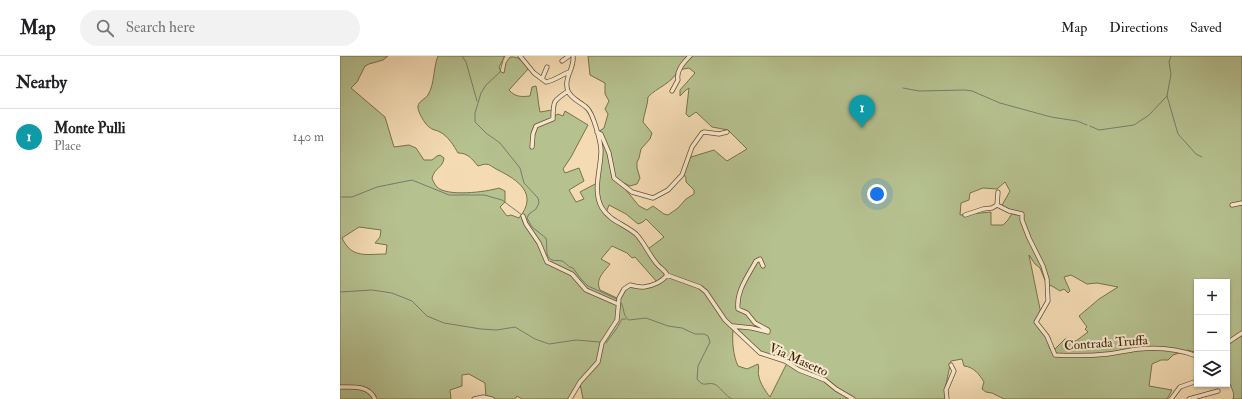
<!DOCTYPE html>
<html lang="en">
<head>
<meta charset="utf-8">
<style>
  :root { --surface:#fff; --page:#f2f2f2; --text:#202124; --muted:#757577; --line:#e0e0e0; --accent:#2563eb }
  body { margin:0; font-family:"IM FELL Double Pica",serif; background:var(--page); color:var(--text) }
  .controls { position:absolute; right:12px; bottom:12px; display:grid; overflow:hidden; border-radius:0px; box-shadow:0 1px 3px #0004 }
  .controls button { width:36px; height:36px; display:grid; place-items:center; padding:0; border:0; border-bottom:1px solid var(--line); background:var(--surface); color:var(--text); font:20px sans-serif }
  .you { position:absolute; left:537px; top:138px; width:14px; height:14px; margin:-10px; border:3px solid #fff; border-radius:50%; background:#1a73e8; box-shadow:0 0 0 6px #1a73e833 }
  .badge { display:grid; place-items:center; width:26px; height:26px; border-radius:50%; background:var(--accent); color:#fff; font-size:13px; font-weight:700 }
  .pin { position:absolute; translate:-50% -33px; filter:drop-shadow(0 1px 2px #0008) }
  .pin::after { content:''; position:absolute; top:21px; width:14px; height:12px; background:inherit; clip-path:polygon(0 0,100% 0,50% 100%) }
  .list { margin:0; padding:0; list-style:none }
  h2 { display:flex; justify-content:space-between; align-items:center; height:52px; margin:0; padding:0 16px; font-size:17px }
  h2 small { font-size:13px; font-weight:400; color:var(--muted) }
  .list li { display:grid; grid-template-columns:26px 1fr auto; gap:12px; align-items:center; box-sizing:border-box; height:56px; padding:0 16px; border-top:1px solid var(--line) }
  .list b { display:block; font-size:15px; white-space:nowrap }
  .list p { margin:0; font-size:13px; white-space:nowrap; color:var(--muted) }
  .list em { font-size:13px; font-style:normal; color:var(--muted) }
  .icon { flex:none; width:22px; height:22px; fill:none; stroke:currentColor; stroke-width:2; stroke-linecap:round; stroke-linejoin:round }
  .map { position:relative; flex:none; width:902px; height:343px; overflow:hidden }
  header { display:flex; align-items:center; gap:24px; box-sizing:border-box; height:56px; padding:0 20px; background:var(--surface); border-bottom:1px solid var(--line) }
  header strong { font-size:19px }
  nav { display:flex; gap:22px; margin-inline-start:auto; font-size:14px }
  .search { width:280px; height:36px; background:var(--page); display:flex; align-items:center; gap:10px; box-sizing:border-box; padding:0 14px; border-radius:22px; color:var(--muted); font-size:15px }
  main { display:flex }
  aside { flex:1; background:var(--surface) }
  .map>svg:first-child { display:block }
  .green { fill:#b6c190; stroke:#77724b; fill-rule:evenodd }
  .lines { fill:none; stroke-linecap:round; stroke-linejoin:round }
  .stream { stroke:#757e6d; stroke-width:1 }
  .minor-casing { stroke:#675131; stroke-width:5 }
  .minor { stroke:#f8e8ce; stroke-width:3.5 }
  .labels { text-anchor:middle; stroke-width:4; stroke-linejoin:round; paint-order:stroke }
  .street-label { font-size:13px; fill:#382306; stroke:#f8e8ce }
</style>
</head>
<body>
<header>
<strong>Map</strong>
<div class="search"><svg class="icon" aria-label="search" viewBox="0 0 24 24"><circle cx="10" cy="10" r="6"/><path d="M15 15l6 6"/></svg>Search here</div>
<nav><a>Map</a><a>Directions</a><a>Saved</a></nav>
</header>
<main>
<aside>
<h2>Nearby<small></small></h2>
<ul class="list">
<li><span class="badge" style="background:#0f9aa8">1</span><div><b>Monte Pulli</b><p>Place</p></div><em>140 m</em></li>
</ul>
</aside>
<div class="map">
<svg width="902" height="343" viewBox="0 0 902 343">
  <rect width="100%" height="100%" fill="#f4dbb3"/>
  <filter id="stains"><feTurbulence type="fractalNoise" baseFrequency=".005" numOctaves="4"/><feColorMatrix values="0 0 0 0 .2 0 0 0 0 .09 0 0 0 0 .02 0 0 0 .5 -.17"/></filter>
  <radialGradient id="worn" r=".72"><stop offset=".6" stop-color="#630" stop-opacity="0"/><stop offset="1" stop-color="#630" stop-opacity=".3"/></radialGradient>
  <path class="green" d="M0,0H48L43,4L29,8L25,10L17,26L11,32L45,61L54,91L69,89L76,92L84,104H92L97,100L100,99L104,102C103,112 95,111 92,122C93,125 95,129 97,131C107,141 146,136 159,132L165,135V146L160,151L167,160L171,159L179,162C199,138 178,124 158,114C148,109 150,106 138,110C132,103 128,97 118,97C114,90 108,80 100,76C97,74 92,74 89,71C85,68 77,55 78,50C79,45 85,43 88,39C95,27 93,12 98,0H165L159,11L161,16L164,17L166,7L170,1C179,0 183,6 189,12L169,34C175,41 181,41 190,40L192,31L196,30C198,39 198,47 200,56L212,54L213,61L218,58L223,60L225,55L248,69L231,101L223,113L225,117L239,112L244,125L229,134L236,146L244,143L240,136L257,127L261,101L258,76L264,72L268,58L265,53L269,45L265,38V27L250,19L248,0H902V343H893C895,338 892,333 890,328H887V226H857V297L848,294L833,299L828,304H821L812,308L809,330L832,334L827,343H664L652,337L646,336L642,333L644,326C639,318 634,311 624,310L622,303L611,305L605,333L606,343H243L240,328L231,343H182L177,340L175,343H152L146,341L145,327L129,318L122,319V330L110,334L111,343H0ZM349,12L355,17L340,34V40L346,34L349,32L346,58L349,61L356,56L372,71L388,74L407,93L387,105L374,94L351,101L342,116L346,122V126L354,134V138L346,143L338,152L328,159L324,158L313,150L307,154L299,150L281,128L284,127L290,130L297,128L300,122L297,112V106L299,102L301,93L310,83L312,77L303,66C304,58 308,48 308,41C316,32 333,27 338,14ZM665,126L670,135L661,151L673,156L668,164L663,169H651V156L620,159L621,147L629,144L630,137L643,132L657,133ZM269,149L286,158L298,168L303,166L306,163L324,181L308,193L286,169L266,157ZM19,171L41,174L40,181L35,187L47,189L46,198C26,198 12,203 2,182ZM272,190L287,197L292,202L295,201L317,226L302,231L291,229L281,237L279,243L260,234C255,223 264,216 270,208L261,203ZM689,199L695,208L700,212L707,229L712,230L720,235L724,233L728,237L730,235L724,221L731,219L747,228L757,227L778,231L759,243L739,260L747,271L745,273L748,276L736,285L725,283L712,296L709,291C715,281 703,273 696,267L701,258ZM393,274L420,296L447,307L430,341C426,336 420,327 419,321C417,316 420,312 418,308L407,313L398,310C393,299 392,285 393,274Z"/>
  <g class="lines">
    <path class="stream" d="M122,0L126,6L137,45
      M164,0L160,16L146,29L141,37L135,57V66L146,77L160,87L180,112L184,127L198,142L199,147L196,153L189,158L187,162L192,171L206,182C208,189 204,201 212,204C215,205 219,204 222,205C227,207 227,211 233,212L241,223L248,230L277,243
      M563,32L579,35L625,34L632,35L660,47L711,61L737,65L747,69
      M827,40L838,78L856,98L862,101
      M750,70L759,74L794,69L809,59L827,40L831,18L829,6L831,0
      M0,141H12L37,131L72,124L109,139H144L162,144L182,159
      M0,236L32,234L52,237L72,245L87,260L104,267L141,273L157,274L175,271L195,283L209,288L236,284L260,286
      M280,245C285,251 282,260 289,264L306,262L328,270L342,272L355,278H364L368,280L370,286L358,310L357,323C364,332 366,326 374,328C380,330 385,340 392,343
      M266,287L277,272L282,263H286"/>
    <g class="minor-casing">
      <path id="minor" d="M180,0L194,17L206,26C214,25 221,19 229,16
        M233,0C235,12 223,22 228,35C231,43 241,46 247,52C253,57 261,86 261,95C261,113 252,135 262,152C270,165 284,168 296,178C304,186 309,199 317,208C320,212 325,214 327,219
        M222,5L229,0
        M202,23L207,11
        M332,35L338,24C336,15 343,7 350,0
        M257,76L261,78L269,97L274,122L292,136L313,142L328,134L342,119L352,91L362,77L364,76L379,78L387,76
        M192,91L193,78L196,70L213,63C213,45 213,45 228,35
        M657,149L669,155L682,158V164L689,182L703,210L707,223L708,245L696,266L707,280L715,299C733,300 750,300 768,298C778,297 788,294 799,293C819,291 838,293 857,300
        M657,149L658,136
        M892,149L902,147
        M625,159L643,153L652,152L657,149
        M183,160L186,168L199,187L207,206L232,218L246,234L278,248
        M327,219L360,231L366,236L385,264L420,297L445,305L459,314L485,324L496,333L513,343
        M393,270L412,272L428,276V274L415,267L407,257L398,253C396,235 408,220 416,205L420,203L423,210
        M887,287L902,277
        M0,331C14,331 28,329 35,343
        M134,343L143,341L152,343
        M230,343L240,326L258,306L262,287L277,264L279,242L284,233L290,229C295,230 299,231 304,231C312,230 322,226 327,219
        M607,343L606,334L614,315L611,309
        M831,343L840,331L857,325
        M849,343L878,335"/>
    </g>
    <use href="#minor" class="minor"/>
  </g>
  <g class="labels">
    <g class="street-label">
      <text transform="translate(766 286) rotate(-4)" y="5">Contrada Truffa</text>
      <text transform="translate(459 303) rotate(24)" y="5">Via Masetto</text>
    </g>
  </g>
  <rect width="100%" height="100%" filter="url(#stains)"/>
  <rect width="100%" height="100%" fill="url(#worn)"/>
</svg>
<div class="controls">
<button>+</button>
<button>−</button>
<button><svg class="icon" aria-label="layers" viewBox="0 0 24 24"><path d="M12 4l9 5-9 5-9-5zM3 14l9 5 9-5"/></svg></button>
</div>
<div class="you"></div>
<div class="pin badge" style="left:522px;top:72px;background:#0f9aa8">1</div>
</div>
</main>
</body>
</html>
